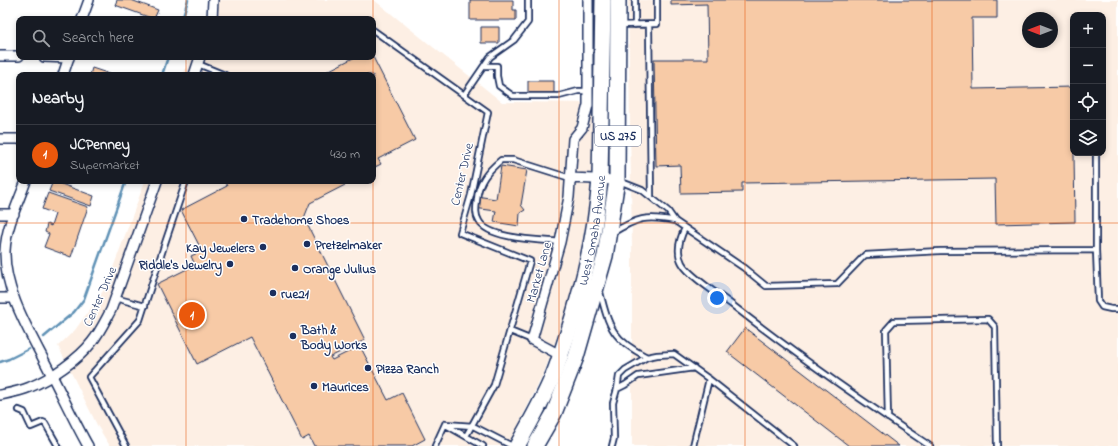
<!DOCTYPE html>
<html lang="en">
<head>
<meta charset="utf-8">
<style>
  :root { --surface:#171b24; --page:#242831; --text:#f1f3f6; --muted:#9ea1a6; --line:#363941; --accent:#ea580c }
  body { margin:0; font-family:"Indie Flower",sans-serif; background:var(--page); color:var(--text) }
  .controls { position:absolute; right:12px; top:12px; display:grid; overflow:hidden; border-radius:8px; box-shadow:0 2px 6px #0003 }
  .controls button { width:36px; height:36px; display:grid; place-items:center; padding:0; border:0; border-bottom:1px solid var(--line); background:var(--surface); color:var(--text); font:20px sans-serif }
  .compass { position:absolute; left:1022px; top:12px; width:36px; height:36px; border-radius:50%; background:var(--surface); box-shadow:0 2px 6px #0003; rotate:270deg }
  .you { position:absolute; left:717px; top:298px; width:14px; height:14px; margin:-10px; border:3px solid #fff; border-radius:50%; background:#1a73e8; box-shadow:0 0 0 6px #1a73e833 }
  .badge { display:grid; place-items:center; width:26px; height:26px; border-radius:50%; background:var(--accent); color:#fff; font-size:13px; font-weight:700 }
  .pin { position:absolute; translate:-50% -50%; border:2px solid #fff; box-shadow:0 1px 4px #0006 }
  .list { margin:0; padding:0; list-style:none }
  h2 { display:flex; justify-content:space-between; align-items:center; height:52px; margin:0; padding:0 16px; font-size:17px }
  h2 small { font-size:13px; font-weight:400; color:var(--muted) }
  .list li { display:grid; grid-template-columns:26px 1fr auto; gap:12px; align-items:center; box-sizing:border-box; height:60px; padding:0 16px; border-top:1px solid var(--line) }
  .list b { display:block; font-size:15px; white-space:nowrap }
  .list p { margin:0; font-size:13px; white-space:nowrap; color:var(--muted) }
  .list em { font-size:13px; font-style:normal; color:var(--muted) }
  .icon { flex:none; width:22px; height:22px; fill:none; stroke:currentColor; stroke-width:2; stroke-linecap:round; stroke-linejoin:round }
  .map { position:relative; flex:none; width:1118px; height:446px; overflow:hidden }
  .search { position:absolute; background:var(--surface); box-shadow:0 2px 6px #0003; left:16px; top:16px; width:360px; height:44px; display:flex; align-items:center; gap:10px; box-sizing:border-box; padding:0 14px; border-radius:8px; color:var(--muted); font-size:15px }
  .panel { position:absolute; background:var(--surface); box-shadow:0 2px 6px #0003; left:16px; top:72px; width:360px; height:112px; border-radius:8px }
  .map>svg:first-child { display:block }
  .built { fill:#fdefe4; fill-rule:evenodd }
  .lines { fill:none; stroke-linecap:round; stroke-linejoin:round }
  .stream { stroke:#6192b6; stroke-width:2.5 }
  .building { fill:#f7caa6; stroke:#1b2f5e }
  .service-casing { stroke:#1b2f5e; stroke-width:8 }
  .minor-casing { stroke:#1b2f5e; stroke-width:12 }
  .trunk-casing { stroke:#1b2f5e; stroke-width:18 }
  .service { stroke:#fff; stroke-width:4.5 }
  .minor { stroke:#fff; stroke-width:9 }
  .trunk { stroke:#fff; stroke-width:15 }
  .grid { fill:none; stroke:#e8590c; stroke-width:1; stroke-opacity:0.55 }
  .poi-dot { fill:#1b2f5e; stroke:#fff; stroke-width:1.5 }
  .labels { text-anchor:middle; stroke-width:3; stroke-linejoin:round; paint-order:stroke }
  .shield { fill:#fff; stroke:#5f6d8e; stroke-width:1 }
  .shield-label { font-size:12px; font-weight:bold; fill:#1b2f5e }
  .street-label { font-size:13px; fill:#1b2f5e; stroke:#fff }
  .poi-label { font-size:13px; font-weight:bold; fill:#1b2f5e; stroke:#fff; text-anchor:start }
</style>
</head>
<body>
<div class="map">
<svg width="1118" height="446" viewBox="0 0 1118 446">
  <rect width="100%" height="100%" fill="#fff"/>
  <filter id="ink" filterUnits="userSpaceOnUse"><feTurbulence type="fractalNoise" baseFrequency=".025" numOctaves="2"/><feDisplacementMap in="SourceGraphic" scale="8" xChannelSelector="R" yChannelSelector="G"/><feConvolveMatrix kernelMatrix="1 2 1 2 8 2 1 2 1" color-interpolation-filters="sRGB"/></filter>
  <g filter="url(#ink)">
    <path class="built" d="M211,0H374L502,102L598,103L588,211L571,298L545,370L508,446H110L98,427L58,346L75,330L106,287L145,181H373V75H183L190,57H373V19H204Z
      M628,0H1118V446H900L890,438L899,446H632V249ZM1073,15H1103V153H1073ZM1028,18H1052V42H1028Z"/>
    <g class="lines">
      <path class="stream" d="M182,19L188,0
        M162,75L168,57
        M44,337L74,312L84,299L126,181
        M0,362L9,359L29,349"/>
    </g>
    <path class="building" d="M117,0H131L158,10L154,19L115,5Z
      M470,0H513V10H516V20H470Z
      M671,0H997V18H972L973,89L1073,87L1075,222L996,224L995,179L742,183V192L681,193L680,165L656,166L654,59H708L707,4L671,5Z
      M481,27H499V43H481Z
      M355,57H373L415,140L378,159L381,164L373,168V75H320Z
      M92,68L113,75H90Z
      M528,81H554V93H528Z
      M501,166L527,170L521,205L525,210L520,213L519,226L494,222L496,211L474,208L476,196L496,199Z
      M53,181L94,196L91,206L49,191Z
      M224,181H348L346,182L347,184L310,203L304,218L365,340L330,357L332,360L360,346L388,400L402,393L425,439L412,446H314L309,436L302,440L250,337L197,364L157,284L195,265L191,256L202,251L181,210L227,186Z
      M48,193L88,207L71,257L44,247L49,234L45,232L47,224L51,226L55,214L42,209Z
      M745,328L899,446H849L727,352Z"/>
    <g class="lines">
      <g class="service-casing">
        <path id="service" d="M635,0V25
          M619,25L657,24V0
          M649,25L651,197
          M373,30L488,112L471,195L460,233L530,261L494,385L466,436
          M198,64L225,75
          M485,66H497V76L499,86L513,96H559L578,91H588
          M464,95L490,57L514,40L528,22V0
          M619,181L642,190L668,211L675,221L744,268L766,286L837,284L865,255L940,251L1096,250V153
          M685,228C680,238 676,252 682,263C689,276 718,294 731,304C795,354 862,401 930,446
          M612,233C637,218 646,215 675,221
          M560,242C541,240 488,239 479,221C475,215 476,208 477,200C478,182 488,171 501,160H513L570,178
          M1096,250L1098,301L1102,307L1111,309H1118
          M600,292C609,328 613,340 647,357
          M115,298L145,306
          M510,331L532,340
          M617,389L625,385L638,376L694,368
          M19,410L24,412L31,427L43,422L45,423L58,446
          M888,418L886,330L894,321L988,319L995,327L997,446
          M445,424L473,426L512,446
          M446,425L483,446
          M126,446L89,377L140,320L165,243L186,181
          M435,446L445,424
          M612,446L614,438L613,403L617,389L619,376L625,370L647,357L657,355L674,354L709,379L794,446
          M693,446L709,379"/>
      </g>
      <g class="minor-casing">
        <path id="minor" d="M82,19L89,0
          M212,19L213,0
          M0,56H19
          M44,57L69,58
          M63,75L69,57
          M194,75L200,57
          M0,139H19
          M570,178L617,180
          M26,181C18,203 6,227 5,251C4,292 31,334 49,370C62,395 74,421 88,446
          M0,214H14
          M0,298H14
          M560,355L532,340L560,242L569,197L573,139L582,128L588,105V0
          M0,395C10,393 21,391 30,387C50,379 79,359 92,342C100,332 105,321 111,310L157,181"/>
      </g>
      <g class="trunk-casing">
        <g id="trunk">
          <path id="s1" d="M517,446C530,423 543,400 553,376C559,362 563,347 568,333C584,283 596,232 600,179L603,0"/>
          <path d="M535,446L554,413L576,357L605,256L617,180L618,0"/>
        </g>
      </g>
      <use href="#service" class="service"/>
      <use href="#minor" class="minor"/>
      <use href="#trunk" class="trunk"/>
    </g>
  </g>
  <path class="grid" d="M186,0V19M373,0V19M559,0V446M745,0V446M932,0V446M186,57V75M373,57V75M186,181V446M373,181V446M0,223H1118"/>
  <g class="poi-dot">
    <circle cx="244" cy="219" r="4"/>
    <circle cx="307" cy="244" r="4"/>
    <circle cx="263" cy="247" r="4"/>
    <circle cx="230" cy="264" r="4"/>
    <circle cx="295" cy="268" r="4"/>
    <circle cx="273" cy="293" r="4"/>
    <circle cx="293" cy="336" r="4"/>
    <circle cx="368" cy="368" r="4"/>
    <circle cx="314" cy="386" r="4"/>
  </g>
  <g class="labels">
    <rect class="shield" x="595" y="126" width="46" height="20" rx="3"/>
    <g class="shield-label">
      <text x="618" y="140">US 275</text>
    </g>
    <g class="street-label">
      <text transform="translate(461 174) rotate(-77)" y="5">Center Drive</text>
      <text dy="5" stroke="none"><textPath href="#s1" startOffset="230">West Omaha Avenue</textPath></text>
      <text transform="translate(538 272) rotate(-74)" y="5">Market Lane</text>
      <text transform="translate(99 296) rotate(-66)" y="5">Center Drive</text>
    </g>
    <g class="poi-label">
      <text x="252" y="224">Tradehome Shoes</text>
      <text x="315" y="249">Pretzelmaker</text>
      <text x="255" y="252" text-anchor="end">Kay Jewelers</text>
      <text x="222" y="269" text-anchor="end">Riddle's Jewelry</text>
      <text x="303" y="273">Orange Julius</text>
      <text x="281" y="298">rue21</text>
      <text x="301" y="334">Bath &amp;<tspan x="301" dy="15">Body Works</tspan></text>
      <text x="376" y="373">Pizza Ranch</text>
      <text x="322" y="391">Maurices</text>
    </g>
  </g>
</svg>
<div class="controls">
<button>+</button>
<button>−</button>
<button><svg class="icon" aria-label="locate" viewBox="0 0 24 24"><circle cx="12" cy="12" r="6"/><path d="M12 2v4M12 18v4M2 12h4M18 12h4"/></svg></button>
<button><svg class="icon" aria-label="layers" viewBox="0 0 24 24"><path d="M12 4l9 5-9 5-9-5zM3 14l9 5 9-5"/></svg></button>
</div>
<svg class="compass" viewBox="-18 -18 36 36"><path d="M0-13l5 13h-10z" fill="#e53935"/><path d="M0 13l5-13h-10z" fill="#9ea1a6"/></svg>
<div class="you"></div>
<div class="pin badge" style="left:192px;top:315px">1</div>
<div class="search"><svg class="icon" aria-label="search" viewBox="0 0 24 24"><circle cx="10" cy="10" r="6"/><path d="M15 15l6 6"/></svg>Search here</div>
<section class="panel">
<h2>Nearby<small></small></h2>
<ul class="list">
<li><span class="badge">1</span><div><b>JCPenney</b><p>Supermarket</p></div><em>430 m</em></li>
</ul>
</section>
</div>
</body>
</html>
